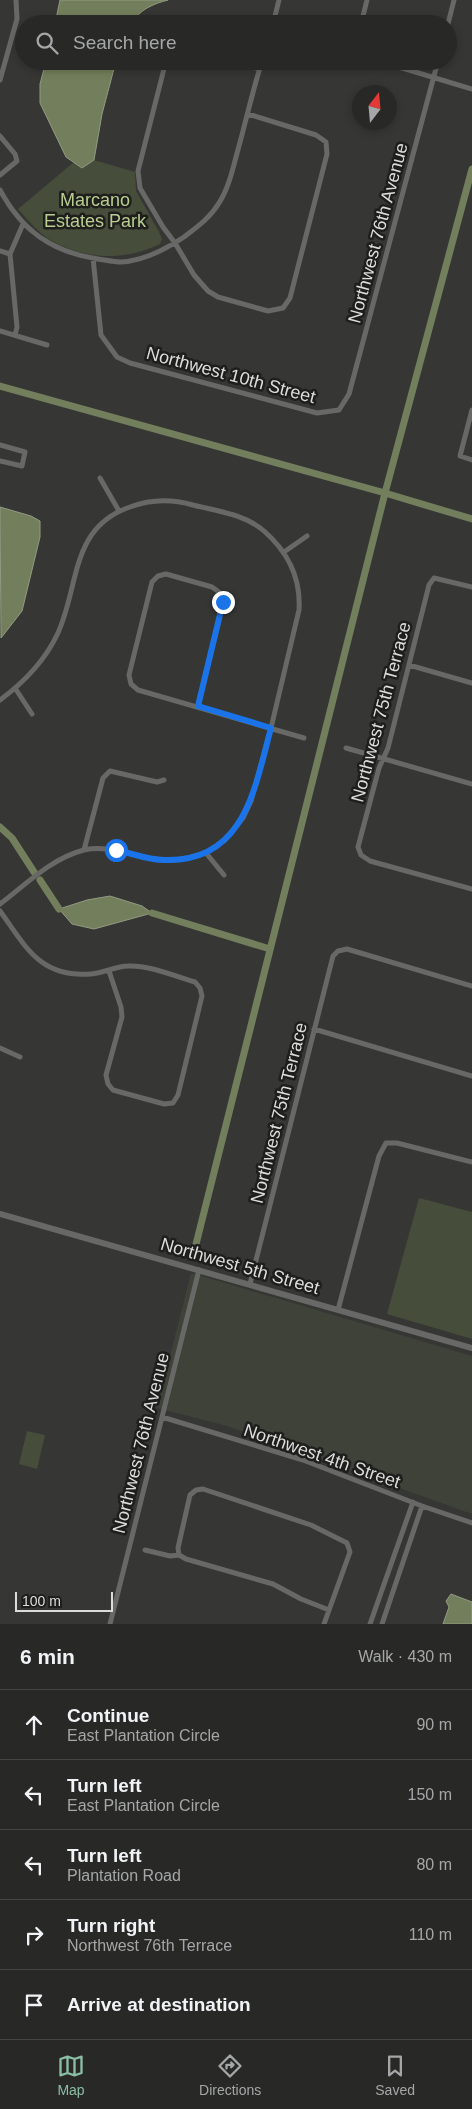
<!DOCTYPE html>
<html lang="en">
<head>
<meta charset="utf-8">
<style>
  :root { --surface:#282927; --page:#30312f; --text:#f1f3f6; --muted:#a5a6a7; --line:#444544; --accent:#8abfa5 }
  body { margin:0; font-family:Arial,sans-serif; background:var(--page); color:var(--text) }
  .compass { position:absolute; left:352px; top:85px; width:45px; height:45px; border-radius:50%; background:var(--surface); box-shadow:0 2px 8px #0003; rotate:16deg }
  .scale { position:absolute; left:15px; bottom:12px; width:98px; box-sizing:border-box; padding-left:5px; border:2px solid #dcdddb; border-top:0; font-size:14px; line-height:18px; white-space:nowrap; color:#dcdddb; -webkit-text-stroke:4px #1e1e1d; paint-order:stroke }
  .stop { position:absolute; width:15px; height:15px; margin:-11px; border:4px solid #1a73e8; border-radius:50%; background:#fff }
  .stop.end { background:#1a73e8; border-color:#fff; box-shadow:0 1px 5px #0008 }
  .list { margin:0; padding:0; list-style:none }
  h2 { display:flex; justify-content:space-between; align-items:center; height:65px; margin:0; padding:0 20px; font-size:21px }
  h2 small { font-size:16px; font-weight:400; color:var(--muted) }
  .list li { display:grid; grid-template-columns:32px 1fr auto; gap:15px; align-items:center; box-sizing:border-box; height:70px; padding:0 20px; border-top:1px solid var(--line) }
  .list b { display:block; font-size:19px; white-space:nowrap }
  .list p { margin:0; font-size:16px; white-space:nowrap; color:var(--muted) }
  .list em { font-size:16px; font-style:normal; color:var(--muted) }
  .icon { flex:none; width:28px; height:28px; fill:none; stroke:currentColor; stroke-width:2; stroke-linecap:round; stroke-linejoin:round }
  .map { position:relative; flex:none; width:472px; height:1624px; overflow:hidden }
  .search { position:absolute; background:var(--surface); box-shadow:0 2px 8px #0003; left:15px; right:15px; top:15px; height:55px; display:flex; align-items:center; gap:12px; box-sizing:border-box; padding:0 18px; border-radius:28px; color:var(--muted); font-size:19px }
  .sheet { height:415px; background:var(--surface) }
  nav { display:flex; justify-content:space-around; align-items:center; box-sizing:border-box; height:70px; border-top:1px solid var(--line); background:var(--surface); font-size:14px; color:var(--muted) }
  nav a { display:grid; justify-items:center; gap:2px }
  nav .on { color:var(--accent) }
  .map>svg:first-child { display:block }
  .built { fill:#3f4239 }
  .green { fill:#464d3a }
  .water { fill:#737f5c; stroke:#929b82 }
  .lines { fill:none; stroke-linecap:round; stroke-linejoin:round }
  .canal { stroke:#737f5c; stroke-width:7 }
  .minor { stroke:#686967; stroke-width:5 }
  .tertiary { stroke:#686967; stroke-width:6 }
  .route { stroke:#1a73e8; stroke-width:6 }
  .labels { text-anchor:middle; stroke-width:5; stroke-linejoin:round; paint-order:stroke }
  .park-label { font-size:18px; fill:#b8cd90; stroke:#1e1e1d }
  .street-label { font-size:18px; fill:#dcdddb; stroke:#1e1e1d }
</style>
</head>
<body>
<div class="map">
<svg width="472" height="1624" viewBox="0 0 472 1624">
  <rect width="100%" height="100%" fill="#363734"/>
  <path class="built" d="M191,1273L472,1356V1514L227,1426L157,1408Z"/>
  <path class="green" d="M94,160L135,172L136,191L159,232L162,239L160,244C124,261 87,260 52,241C39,234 28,220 18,209L74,162L82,168Z
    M419,1198L472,1212V1339L387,1314Z
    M27,1431L45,1435L37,1469L19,1464Z"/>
  <path class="water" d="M60,0H168C153,4 140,9 131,24H55Z
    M46,61H116L102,114L94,160L82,168L66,157L40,103V84Z
    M0,507L31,516L40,521V537L22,611L1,638Z
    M110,896L142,906L152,913L94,929L72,924L59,909L87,900Z
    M451,1594L472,1602V1624H443L449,1607L446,1601Z"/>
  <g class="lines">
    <path class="canal" d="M0,386L385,493L472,519
      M0,827L12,838L34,872
      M40,880L59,909
      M152,913L270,949
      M194,1252L385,493L472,169"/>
    <path class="minor" d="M273,24L279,0
      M361,24L367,0
      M448,24L454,0
      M166,61L138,171L140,188L163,227L175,243L194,275L208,291L218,297L268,311L283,308L290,298L327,154L326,142L316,135L248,114
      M235,61L259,69
      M379,61L472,89
      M0,80L17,19L16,0
      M0,136L15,154L17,161L0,175
      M0,190C22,231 52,252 98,259C105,260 114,262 121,262C143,261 166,249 184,237C197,227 210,218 219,203C228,189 232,172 236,157C245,125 252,93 262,61
      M0,251L10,254
      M93,258L101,335L117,357L130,363L317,413L339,410L349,394L438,61
      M0,331L47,345
      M15,335L17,327L10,254L23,224
      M472,410L460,456L472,460
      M0,445L25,452L22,466L0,461
      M100,478L119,511
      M284,552L307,536
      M472,587L434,578L429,585L388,748L379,768L358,847L361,855L370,861L472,889
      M409,665L472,683
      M15,688L32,714
      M0,700C23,683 44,662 57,635C80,587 69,528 130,507C151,499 172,499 193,505C216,511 245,514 264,531C288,552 301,578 299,610L271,728L251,801L243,818L225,840L206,853L224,875
      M198,706L223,602L219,592L212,587L166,574L158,576L152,582L129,675L131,684L138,690L304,738
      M346,748L472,784
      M84,850L103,778L110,771L157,782L164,780
      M0,904C25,885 52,858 84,850C112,844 137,859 164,860C179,861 192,857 206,853
      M0,911C26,947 40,978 91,974C104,973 116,966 128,966C150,965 174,976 195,982L200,988L202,996L178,1095L173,1103L164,1104L113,1090L108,1084L106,1075L122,1017L121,1007L109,971
      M314,1029L472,1076
      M0,1048L20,1057
      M250,1284L333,956L338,951L347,949L472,986
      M338,1310L379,1156L386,1143H397L472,1162
      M162,1417L303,1460L422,1506L472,1523
      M145,1550L170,1556L179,1555
      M179,1555L178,1548L190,1495L196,1490L203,1489L311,1525L347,1543L350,1552L324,1624
      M179,1555L186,1559L273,1584L301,1599L329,1610
      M110,1624L199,1270
      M370,1624L413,1502
      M382,1624L422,1506"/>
    <path class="tertiary" d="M0,1214L472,1348"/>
  </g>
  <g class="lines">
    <path class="route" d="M116,850C131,853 148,860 164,860C245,863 255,787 271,728L198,706L223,602"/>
  </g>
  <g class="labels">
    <g class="park-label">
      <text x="95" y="206">Marcano<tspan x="95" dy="21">Estates Park</tspan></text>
    </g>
    <g class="street-label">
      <text transform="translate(378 233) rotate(-75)" y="6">Northwest 76th Avenue</text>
      <text transform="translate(231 375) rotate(15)" y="6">Northwest 10th Street</text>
      <text transform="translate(381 712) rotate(-75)" y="6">Northwest 75th Terrace</text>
      <text transform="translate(279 1113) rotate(-76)" y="6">Northwest 75th Terrace</text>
      <text transform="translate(240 1266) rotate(16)" y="6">Northwest 5th Street</text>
      <text transform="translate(141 1443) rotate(-76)" y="6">Northwest 76th Avenue</text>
      <text transform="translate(322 1456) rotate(19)" y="6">Northwest 4th Street</text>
    </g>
  </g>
</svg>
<svg class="compass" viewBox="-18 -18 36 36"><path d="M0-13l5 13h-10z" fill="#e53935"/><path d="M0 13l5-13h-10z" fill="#a5a6a7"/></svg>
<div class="scale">100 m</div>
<div class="stop" style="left:116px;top:850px"></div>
<div class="stop end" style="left:223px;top:602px"></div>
<div class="search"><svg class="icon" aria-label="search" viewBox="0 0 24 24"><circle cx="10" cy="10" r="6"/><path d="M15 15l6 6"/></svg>Search here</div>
</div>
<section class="sheet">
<h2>6 min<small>Walk · 430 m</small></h2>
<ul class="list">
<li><svg class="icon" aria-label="ahead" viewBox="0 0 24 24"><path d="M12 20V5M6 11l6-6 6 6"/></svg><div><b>Continue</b><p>East Plantation Circle</p></div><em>90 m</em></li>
<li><svg class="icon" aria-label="left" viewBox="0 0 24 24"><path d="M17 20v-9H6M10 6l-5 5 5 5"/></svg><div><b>Turn left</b><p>East Plantation Circle</p></div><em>150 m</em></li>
<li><svg class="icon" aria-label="left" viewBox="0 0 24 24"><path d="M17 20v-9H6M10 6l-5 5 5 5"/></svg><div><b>Turn left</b><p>Plantation Road</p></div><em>80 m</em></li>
<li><svg class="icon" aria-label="right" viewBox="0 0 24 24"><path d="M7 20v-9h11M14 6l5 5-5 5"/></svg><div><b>Turn right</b><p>Northwest 76th Terrace</p></div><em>110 m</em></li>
<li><svg class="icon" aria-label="arrive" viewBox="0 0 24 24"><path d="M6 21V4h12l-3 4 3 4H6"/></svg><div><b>Arrive at destination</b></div></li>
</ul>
</section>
<nav>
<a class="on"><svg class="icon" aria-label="map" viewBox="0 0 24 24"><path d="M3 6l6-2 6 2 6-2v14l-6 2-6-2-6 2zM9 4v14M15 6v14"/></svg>Map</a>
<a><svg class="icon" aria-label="directions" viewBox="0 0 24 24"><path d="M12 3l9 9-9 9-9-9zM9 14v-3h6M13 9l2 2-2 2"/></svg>Directions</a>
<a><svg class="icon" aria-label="saved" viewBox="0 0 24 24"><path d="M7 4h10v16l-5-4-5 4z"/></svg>Saved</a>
</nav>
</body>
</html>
